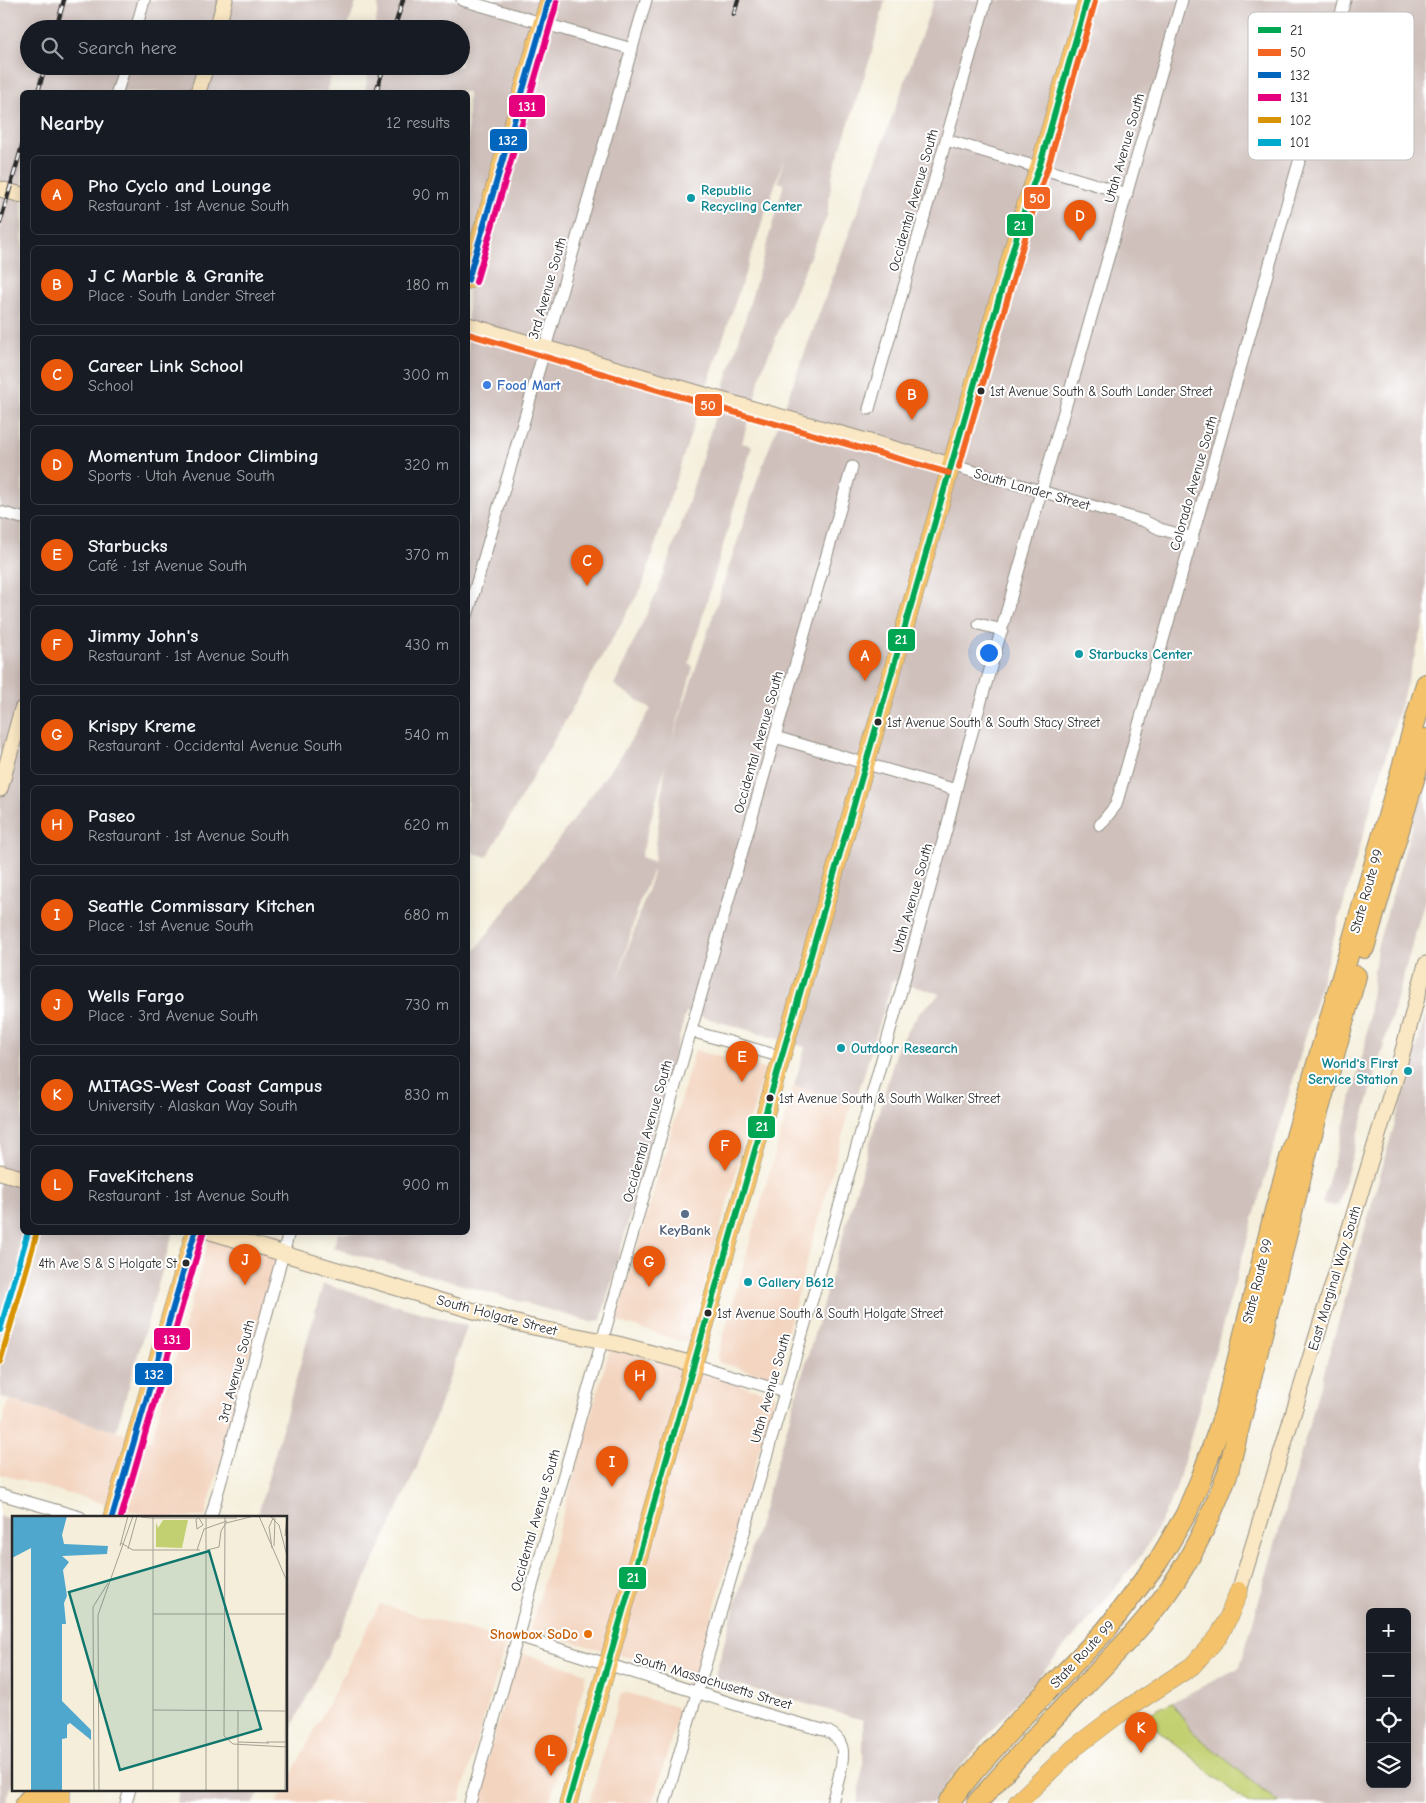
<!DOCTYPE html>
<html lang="en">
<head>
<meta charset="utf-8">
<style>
  :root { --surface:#171b24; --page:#20242c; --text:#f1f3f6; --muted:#9ea1a6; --line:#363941; --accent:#ea580c }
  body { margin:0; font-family:"Comic Neue",sans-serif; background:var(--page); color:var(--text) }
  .controls { position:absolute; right:15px; bottom:15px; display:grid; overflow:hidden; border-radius:8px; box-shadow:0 2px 12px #0003 }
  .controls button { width:45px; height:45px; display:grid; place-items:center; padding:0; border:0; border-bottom:1px solid var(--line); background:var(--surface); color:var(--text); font:25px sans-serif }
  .you { position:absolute; left:988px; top:652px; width:18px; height:18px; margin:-12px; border:4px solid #fff; border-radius:50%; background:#1a73e8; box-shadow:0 0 0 8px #1a73e833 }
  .badge { display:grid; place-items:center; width:32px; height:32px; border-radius:50%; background:var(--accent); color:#fff; font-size:16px; font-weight:700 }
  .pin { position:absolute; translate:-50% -41px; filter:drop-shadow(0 1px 2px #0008) }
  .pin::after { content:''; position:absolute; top:26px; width:18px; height:15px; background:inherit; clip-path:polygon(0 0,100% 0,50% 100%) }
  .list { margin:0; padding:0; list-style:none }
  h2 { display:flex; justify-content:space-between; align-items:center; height:65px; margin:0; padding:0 20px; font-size:21px }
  h2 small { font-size:16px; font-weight:400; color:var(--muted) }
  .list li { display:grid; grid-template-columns:32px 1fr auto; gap:15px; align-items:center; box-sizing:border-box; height:80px; margin:0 10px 10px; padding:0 10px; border:1px solid var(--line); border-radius:8px }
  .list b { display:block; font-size:19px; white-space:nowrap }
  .list p { margin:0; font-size:16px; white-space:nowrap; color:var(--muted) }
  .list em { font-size:16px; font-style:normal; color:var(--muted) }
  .icon { flex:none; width:28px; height:28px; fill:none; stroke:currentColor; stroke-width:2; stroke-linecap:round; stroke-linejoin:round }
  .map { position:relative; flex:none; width:1426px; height:1803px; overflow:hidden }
  .search { position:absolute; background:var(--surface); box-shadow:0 2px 12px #0003; left:20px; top:20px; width:450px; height:55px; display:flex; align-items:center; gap:12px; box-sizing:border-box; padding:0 18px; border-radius:28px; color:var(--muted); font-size:19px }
  .panel { position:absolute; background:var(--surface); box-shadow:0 2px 12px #0003; left:20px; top:90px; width:450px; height:1145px; border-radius:8px }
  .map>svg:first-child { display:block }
  .built { fill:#f3d4bf }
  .industrial { fill:#cfc0bb; fill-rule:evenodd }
  .green { fill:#c2d071; stroke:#767e4e }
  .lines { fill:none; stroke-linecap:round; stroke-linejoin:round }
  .street-casing { stroke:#908c82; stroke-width:13 }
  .secondary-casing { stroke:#908c82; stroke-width:17 }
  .primary-casing { stroke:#908c82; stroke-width:19 }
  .highway-casing { stroke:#908c82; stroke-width:22 }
  .street { stroke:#fff; stroke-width:11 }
  .secondary { stroke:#fae7c3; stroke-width:15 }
  .primary { stroke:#f3c26a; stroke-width:18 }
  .highway { stroke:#f3c26a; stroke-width:20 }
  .rail-casing { stroke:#2b2b2b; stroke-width:4.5 }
  .rail { stroke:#fff; stroke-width:2.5; stroke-dasharray:8; stroke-linecap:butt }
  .bus-1-casing { stroke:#fff; stroke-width:10 }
  .bus-2-casing { stroke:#fff; stroke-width:10 }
  .bus-3-casing { stroke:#fff; stroke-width:10 }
  .bus-4-casing { stroke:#fff; stroke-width:10 }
  .bus-5-casing { stroke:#fff; stroke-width:10 }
  .bus-6-casing { stroke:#fff; stroke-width:10 }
  .bus-1 { stroke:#00a651; stroke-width:6 }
  .bus-2 { stroke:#f26522; stroke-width:6 }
  .bus-3 { stroke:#0065bd; stroke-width:6 }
  .bus-4 { stroke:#e5007d; stroke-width:6 }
  .bus-5 { stroke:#d89406; stroke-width:6 }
  .bus-6 { stroke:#00a9ce; stroke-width:6 }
  .culture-dot { fill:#0f9aa8; stroke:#fff; stroke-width:2 }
  .shop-dot { fill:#3f7fe0; stroke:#fff; stroke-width:2 }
  .bus-dot { fill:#2b2b2b; stroke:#fff; stroke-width:2 }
  .service-dot { fill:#5c6f8a; stroke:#fff; stroke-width:2 }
  .food-dot { fill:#e8710a; stroke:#fff; stroke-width:2 }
  .labels { text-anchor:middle; stroke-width:4; stroke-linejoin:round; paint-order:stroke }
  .bus-label { font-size:13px; fill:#2b2b2b; stroke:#fff; text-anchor:start }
  .street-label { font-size:14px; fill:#2b2b2b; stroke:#fff }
  .culture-label { font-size:14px; font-weight:bold; fill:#0d838f; stroke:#fff; text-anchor:start }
  .shop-label { font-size:14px; font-weight:bold; fill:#366cbe; stroke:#fff; text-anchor:start }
  .service-label { font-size:14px; font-weight:bold; fill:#4e5e75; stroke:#fff }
  .food-label { font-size:14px; font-weight:bold; fill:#c56008; stroke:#fff; text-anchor:end }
  .inset-road { fill:none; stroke:#a4a094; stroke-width:1 }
  .view { fill:#0f766e; fill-opacity:0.15; stroke:#0f766e; stroke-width:2.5 }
  .inset-edge { fill:none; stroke:#2b2b2b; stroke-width:2.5 }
  .key { fill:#fff; stroke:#bfbfbf; stroke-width:1 }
  .key-label { font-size:14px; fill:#2b2b2b }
  .line-badge { stroke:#fff; stroke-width:2 }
  .badge-label { font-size:14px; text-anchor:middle; font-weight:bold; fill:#fff }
</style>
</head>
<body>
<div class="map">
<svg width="1426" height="1803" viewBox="0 0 1426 1803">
  <rect width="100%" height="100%" fill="#fff"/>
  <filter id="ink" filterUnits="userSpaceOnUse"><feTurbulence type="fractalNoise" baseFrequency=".02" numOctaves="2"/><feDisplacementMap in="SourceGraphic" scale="10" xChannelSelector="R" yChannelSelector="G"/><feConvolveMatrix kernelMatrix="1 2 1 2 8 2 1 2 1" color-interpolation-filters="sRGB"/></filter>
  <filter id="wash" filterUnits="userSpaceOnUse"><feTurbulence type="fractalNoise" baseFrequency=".0096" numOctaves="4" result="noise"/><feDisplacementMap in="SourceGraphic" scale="20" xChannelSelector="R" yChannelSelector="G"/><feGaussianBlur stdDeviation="1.12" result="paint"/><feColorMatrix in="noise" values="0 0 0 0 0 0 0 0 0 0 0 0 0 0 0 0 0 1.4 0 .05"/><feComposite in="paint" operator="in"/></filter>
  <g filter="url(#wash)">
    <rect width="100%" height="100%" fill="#f4eeda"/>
    <path class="built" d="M695,1050L765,1069L688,1343L616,1321Z
      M794,1086L852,1102L774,1378L718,1362V1355Z
      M211,1233H283L205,1517H151L0,1474V1431L9,1400L151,1441Z
      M610,1348L775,1395L695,1676L530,1630Z
      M380,1604L507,1640L459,1803H277L284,1789H286V1785Z
      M524,1654L586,1673L584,1684L549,1803H475L513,1670Z
      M624,1692L676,1707L679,1712L653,1803H589L621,1694Z"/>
    <path class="industrial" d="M0,0H357L347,29H29V66H335L326,92H22V1232L173,1233L116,1431L0,1397Z
      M379,0H885L871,56L833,171L827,216L762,370L742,443L752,446L689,663L693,667L671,744L759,475L879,153L934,0H1426V616L1175,1492L1159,1525L1142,1554L1119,1584L950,1779L932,1803H857L863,1766V1720L714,1678L899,1043L919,1013L940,994L893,980L855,1103L794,1086L805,1047L686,1012L601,1320L591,1322L333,1248L338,1233L468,1232V960L617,761L651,709L614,685L658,589L683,519L742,330L784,184L778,182L784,158L682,460L642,587L487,857L468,851V92H365L369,66H461V29H375ZM665,766L654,862L641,857ZM653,870V873L617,982L640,900Z
      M1426,777V896L1338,1206L1322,1204L1365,1047L1377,948Z
      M1426,1014V1803H1279L1191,1731L1172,1702L1240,1667ZM1370,1612H1407V1784H1370Z
      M323,1284L467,1326L446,1388L417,1467L369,1572L286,1739V1517H257Z
      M0,1516L14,1520V1778L6,1803H0Z
      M180,1789H261L254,1803H176Z"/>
    <path class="green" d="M1172,1702L1191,1731L1279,1803H1247L1142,1717Z"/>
  </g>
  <g filter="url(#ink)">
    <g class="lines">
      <g class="street-casing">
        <path id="street" d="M462,0L632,49
          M136,29L144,0
          M117,92L125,66
          M946,140L1127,194
          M869,409L986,0
          M951,465L1144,521L1160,529L1193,538
          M0,512L22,518
          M468,613L646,0
          M979,624L1002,630
          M775,737L956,790
          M1100,825L1116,805L1345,0
          M691,1031L782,1057
          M693,1364L785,1392
          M0,1494L80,1517
          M211,1517L289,1232
          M518,1636L775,1717L827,1731C833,1734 839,1738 841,1745C847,1757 835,1790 832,1803
          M126,1803L130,1789
          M470,1803L852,467
          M665,1803L875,1084L947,827L959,778L1182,0"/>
      </g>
      <g class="secondary-casing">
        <path id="secondary" d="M217,29L225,0
          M198,92L206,66
          M0,189L22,195
          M468,325L718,399L951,465
          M0,789L22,709
          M0,1172L22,1178
          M211,1232L481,1313L528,1326L618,1344L693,1364
          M1239,1591L1395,1080L1426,964"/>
      </g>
      <g class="primary-casing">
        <path id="primary" d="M468,280L549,0
          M112,1517L195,1232
          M43,1803L47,1789
          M61,1803V1789
          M568,1803L1026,204L1039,168L1087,0
          M1017,1803L1074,1748L1116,1716L1192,1666L1219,1636L1228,1618L1239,1591"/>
      </g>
      <g class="highway-casing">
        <path id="highway" d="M1364,948L1426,739
          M26,1803L38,1789
          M948,1803L973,1772L1024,1715L1106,1630L1159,1560L1186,1514L1202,1476L1224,1414L1275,1210L1426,684
          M977,1803C1012,1763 1048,1723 1085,1685C1113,1656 1142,1627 1166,1594C1193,1557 1212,1515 1228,1472L1307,1152L1356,976"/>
      </g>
      <use href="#street" class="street"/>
      <use href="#secondary" class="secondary"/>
      <use href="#primary" class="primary"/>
      <use href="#highway" class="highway"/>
      <g class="rail-casing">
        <path id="rail" d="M734,14L738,0
          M56,29L64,0
          M394,29L403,0
          M38,92L45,66
          M376,92L384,66
          M0,223L22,146"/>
      </g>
      <use href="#rail" class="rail"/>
      <g class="bus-1-casing">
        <path id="bus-1" d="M568,1803L1026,204L1039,168L1087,0"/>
      </g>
      <g class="bus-2-casing">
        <path id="bus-2" d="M468,334L716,407L949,473
          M959,467L1034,207L1047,170L1095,2"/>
      </g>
      <g class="bus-3-casing">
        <path id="bus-3" d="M468,280L549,0
          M112,1517L195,1232"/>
      </g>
      <g class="bus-4-casing">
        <path id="bus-4" d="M476,282L557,2
          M121,1517L203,1234"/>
      </g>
      <g class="bus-5-casing">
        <path id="bus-5" d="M0,1362L37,1232"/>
      </g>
      <g class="bus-6-casing">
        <path id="bus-6" d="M0,1330L28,1232"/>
      </g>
      <use href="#bus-1" class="bus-1"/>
      <use href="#bus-2" class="bus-2"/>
      <use href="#bus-3" class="bus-3"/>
      <use href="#bus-4" class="bus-4"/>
      <use href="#bus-5" class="bus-5"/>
      <use href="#bus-6" class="bus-6"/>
    </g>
  </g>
  <g class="culture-dot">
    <circle cx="691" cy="198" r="5"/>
    <circle cx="1079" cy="654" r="5"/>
    <circle cx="841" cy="1048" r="5"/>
    <circle cx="1408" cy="1071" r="5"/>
    <circle cx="748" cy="1282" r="5"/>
  </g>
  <circle class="shop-dot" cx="487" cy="385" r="5"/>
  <g class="bus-dot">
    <circle cx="981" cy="391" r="4.5"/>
    <circle cx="878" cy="722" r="4.5"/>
    <circle cx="770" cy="1098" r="4.5"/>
    <circle cx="186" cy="1263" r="4.5"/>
    <circle cx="708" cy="1313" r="4.5"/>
  </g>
  <circle class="service-dot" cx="685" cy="1214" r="5"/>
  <circle class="food-dot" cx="588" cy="1634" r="5"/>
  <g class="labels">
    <g class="bus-label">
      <text x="990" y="396">1st Avenue South &amp; South Lander Street</text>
      <text x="887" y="727">1st Avenue South &amp; South Stacy Street</text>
      <text x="779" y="1103">1st Avenue South &amp; South Walker Street</text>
      <text x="177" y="1268" text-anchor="end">4th Ave S &amp; S Holgate St</text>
      <text x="717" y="1318">1st Avenue South &amp; South Holgate Street</text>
    </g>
    <g class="street-label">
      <text transform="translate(1124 148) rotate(-74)" y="5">Utah Avenue South</text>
      <text transform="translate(913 200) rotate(-74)" y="5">Occidental Avenue South</text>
      <text transform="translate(547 288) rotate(-74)" y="5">3rd Avenue South</text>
      <text transform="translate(1193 483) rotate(-74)" y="5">Colorado Avenue South</text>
      <text transform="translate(1032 489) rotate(16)" y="5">South Lander Street</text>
      <text transform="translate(758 742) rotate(-74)" y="5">Occidental Avenue South</text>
      <text transform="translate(1366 891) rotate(-74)" y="5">State Route 99</text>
      <text transform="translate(912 898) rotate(-74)" y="5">Utah Avenue South</text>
      <text transform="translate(647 1131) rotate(-74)" y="5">Occidental Avenue South</text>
      <text transform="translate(1334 1278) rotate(-73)" y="5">East Marginal Way South</text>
      <text transform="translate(1257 1281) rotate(-76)" y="5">State Route 99</text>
      <text transform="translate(497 1315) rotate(15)" y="5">South Holgate Street</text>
      <text transform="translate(236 1371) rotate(-75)" y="5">3rd Avenue South</text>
      <text transform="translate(770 1388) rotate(-74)" y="5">Utah Avenue South</text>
      <text transform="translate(535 1520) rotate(-74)" y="5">Occidental Avenue South</text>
      <text transform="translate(1082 1654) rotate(-47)" y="5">State Route 99</text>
      <text transform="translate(713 1681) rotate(17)" y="5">South Massachusetts Street</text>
    </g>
    <g class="culture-label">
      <text x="701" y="195">Republic<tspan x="701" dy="16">Recycling Center</tspan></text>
      <text x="1089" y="659">Starbucks Center</text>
      <text x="851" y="1053">Outdoor Research</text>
      <text x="1398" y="1068" text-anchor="end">World's First<tspan x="1398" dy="16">Service Station</tspan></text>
      <text x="758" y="1287">Gallery B612</text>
    </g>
    <g class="shop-label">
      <text x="497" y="390">Food Mart</text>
    </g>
    <g class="service-label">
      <text x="685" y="1235">KeyBank</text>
    </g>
    <g class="food-label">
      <text x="578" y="1639">Showbox SoDo</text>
    </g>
  </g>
  <g transform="translate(12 1516)">
    <rect width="275" height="275" fill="#f4eeda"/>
    <path d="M151,4H176L170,32L144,31V6L146,12Z" fill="#c2d071"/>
    <path d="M0,0H55L50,19L52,28L96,30L95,38L50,40L57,46L51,54L55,80L52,87L54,108H50V185L79,214V224L58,207L55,209V222L50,223V275H19V32L0,42Z" fill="#50a7cd"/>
    <path class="inset-road" d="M213,0L212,220L221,228L275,231M247,0L274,63L273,275M258,0L267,9L275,40M129,1L137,2H187L191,9L185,13L184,4L185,2H225M273,20L275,0M109,27L121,34H188M108,30L116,0M262,30L263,2M260,32L257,11L262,0M116,33L125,0M185,34L192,13L215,5M195,34L207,31L209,15L214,7L242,0M141,98H275M141,194L274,195M226,226L257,227M254,226H275M82,275L81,91L96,67M87,275L86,99L121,0M141,275V0M194,275V2M226,275V195"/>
    <path class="view" d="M197,35L249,213L108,254L57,76Z"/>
    <rect width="275" height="275" class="inset-edge"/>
  </g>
  <rect x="1248" y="12" width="166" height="148" rx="8" class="key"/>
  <rect x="1258" y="27" width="23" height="6" fill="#00a651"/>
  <rect x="1258" y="49" width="23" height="7" fill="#f26522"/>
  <rect x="1258" y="72" width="23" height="6" fill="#0065bd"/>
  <rect x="1258" y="94" width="23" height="7" fill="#e5007d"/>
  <rect x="1258" y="117" width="23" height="6" fill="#d89406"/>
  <rect x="1258" y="139" width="23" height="7" fill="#00a9ce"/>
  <g class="key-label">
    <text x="1290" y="35">21</text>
    <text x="1290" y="57">50</text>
    <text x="1290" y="80">132</text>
    <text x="1290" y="102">131</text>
    <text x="1290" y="125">102</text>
    <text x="1290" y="147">101</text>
  </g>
  <g class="line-badge">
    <rect x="508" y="94" width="38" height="24" rx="5" fill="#e5007d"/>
    <rect x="489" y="128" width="39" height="24" rx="5" fill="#0065bd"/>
    <rect x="1023" y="186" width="28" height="24" rx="5" fill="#f26522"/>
    <rect x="1006" y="213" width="28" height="24" rx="5" fill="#00a651"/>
    <rect x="694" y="393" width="29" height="24" rx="5" fill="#f26522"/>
    <rect x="887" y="628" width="29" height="24" rx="5" fill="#00a651"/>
    <rect x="747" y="1115" width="29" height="24" rx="5" fill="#00a651"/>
    <rect x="153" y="1327" width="38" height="24" rx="5" fill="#e5007d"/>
    <rect x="134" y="1362" width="39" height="24" rx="5" fill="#0065bd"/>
    <rect x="618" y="1566" width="29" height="24" rx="5" fill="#00a651"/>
  </g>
  <g class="badge-label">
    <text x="527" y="111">131</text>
    <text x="508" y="145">132</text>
    <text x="1037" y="203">50</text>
    <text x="1020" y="230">21</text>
    <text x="708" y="410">50</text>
    <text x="901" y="644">21</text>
    <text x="762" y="1131">21</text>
    <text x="172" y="1344">131</text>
    <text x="154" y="1379">132</text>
    <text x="633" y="1582">21</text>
  </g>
</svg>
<div class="controls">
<button>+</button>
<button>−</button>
<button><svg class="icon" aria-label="locate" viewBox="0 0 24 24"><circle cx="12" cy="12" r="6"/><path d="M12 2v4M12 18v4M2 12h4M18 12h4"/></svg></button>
<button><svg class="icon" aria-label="layers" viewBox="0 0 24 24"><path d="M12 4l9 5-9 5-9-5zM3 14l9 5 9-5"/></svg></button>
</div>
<div class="you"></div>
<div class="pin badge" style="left:865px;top:681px">A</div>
<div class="pin badge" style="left:912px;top:420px">B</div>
<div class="pin badge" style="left:587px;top:586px">C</div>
<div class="pin badge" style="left:1080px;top:241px">D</div>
<div class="pin badge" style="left:742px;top:1082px">E</div>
<div class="pin badge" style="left:725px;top:1171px">F</div>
<div class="pin badge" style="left:649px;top:1287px">G</div>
<div class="pin badge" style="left:640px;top:1401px">H</div>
<div class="pin badge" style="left:612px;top:1487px">I</div>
<div class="pin badge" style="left:245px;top:1285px">J</div>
<div class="pin badge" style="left:1141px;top:1753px">K</div>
<div class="pin badge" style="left:551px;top:1776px">L</div>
<div class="search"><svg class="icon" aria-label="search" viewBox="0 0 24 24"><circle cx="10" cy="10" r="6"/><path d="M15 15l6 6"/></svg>Search here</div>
<section class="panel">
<h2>Nearby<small>12 results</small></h2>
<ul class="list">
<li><span class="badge">A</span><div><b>Pho Cyclo and Lounge</b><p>Restaurant · 1st Avenue South</p></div><em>90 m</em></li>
<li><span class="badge">B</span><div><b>J C Marble &amp; Granite</b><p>Place · South Lander Street</p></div><em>180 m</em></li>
<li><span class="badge">C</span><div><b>Career Link School</b><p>School</p></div><em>300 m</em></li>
<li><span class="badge">D</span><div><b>Momentum Indoor Climbing</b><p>Sports · Utah Avenue South</p></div><em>320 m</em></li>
<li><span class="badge">E</span><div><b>Starbucks</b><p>Café · 1st Avenue South</p></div><em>370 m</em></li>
<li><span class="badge">F</span><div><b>Jimmy John's</b><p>Restaurant · 1st Avenue South</p></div><em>430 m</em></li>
<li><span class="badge">G</span><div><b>Krispy Kreme</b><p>Restaurant · Occidental Avenue South</p></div><em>540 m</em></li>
<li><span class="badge">H</span><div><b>Paseo</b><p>Restaurant · 1st Avenue South</p></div><em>620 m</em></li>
<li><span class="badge">I</span><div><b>Seattle Commissary Kitchen</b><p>Place · 1st Avenue South</p></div><em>680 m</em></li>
<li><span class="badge">J</span><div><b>Wells Fargo</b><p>Place · 3rd Avenue South</p></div><em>730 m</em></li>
<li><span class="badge">K</span><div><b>MITAGS-West Coast Campus</b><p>University · Alaskan Way South</p></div><em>830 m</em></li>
<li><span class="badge">L</span><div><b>FaveKitchens</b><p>Restaurant · 1st Avenue South</p></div><em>900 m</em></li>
</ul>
</section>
</div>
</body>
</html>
